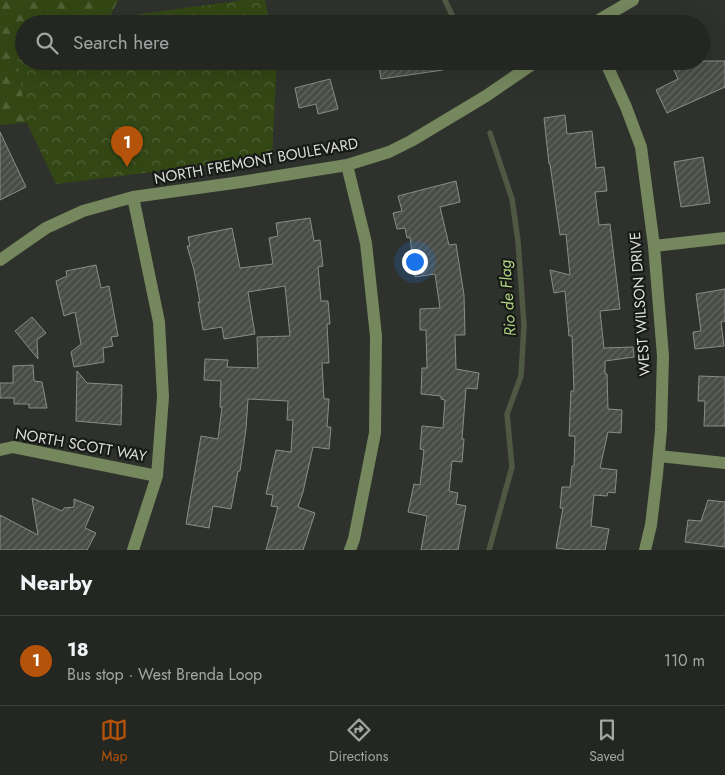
<!DOCTYPE html>
<html lang="en">
<head>
<meta charset="utf-8">
<style>
  :root { --surface:#232621; --page:#2f322e; --text:#f1f3f6; --muted:#a3a5a5; --line:#40433f; --accent:#b45309 }
  body { margin:0; font-family:Jost,sans-serif; background:var(--page); color:var(--text) }
  .you { position:absolute; left:414px; top:261px; width:18px; height:18px; margin:-12px; border:4px solid #fff; border-radius:50%; background:#1a73e8; box-shadow:0 0 0 8px #1a73e833 }
  .badge { display:grid; place-items:center; width:32px; height:32px; border-radius:50%; background:var(--accent); color:#fff; font-size:16px; font-weight:700 }
  .pin { position:absolute; translate:-50% -41px; filter:drop-shadow(0 1px 2px #0008) }
  .pin::after { content:''; position:absolute; top:26px; width:18px; height:15px; background:inherit; clip-path:polygon(0 0,100% 0,50% 100%) }
  .list { margin:0; padding:0; list-style:none }
  h2 { display:flex; justify-content:space-between; align-items:center; height:65px; margin:0; padding:0 20px; font-size:21px }
  h2 small { font-size:16px; font-weight:400; color:var(--muted) }
  .list li { display:grid; grid-template-columns:32px 1fr auto; gap:15px; align-items:center; box-sizing:border-box; height:90px; padding:0 20px; border-top:1px solid var(--line) }
  .list b { display:block; font-size:19px; white-space:nowrap }
  .list p { margin:0; font-size:16px; white-space:nowrap; color:var(--muted) }
  .list em { font-size:16px; font-style:normal; color:var(--muted) }
  .icon { flex:none; width:28px; height:28px; fill:none; stroke:currentColor; stroke-width:2; stroke-linecap:round; stroke-linejoin:round }
  .map { position:relative; flex:none; width:725px; height:550px; overflow:hidden }
  .search { position:absolute; background:var(--surface); box-shadow:0 5px 20px #0002; left:15px; right:15px; top:15px; height:55px; display:flex; align-items:center; gap:12px; box-sizing:border-box; padding:0 18px; border-radius:28px; color:var(--muted); font-size:19px }
  .sheet { height:155px; background:var(--surface) }
  nav { display:flex; justify-content:space-around; align-items:center; box-sizing:border-box; height:70px; border-top:1px solid var(--line); background:var(--surface); font-size:14px; color:var(--muted) }
  nav a { display:grid; justify-items:center; gap:2px }
  nav .on { color:var(--accent) }
  .map>svg:first-child { display:block }
  .forest { fill:url(#forest-firs) }
  .park { fill:url(#park-crowns) }
  .lines { fill:none; stroke-linecap:round; stroke-linejoin:round }
  .stream { stroke:#4f5843; stroke-width:5.5 }
  .building { fill:url(#building-hatch); stroke:#8a8e86 }
  .minor { stroke:#74875d; stroke-width:12 }
  .labels { text-anchor:middle; stroke-width:4.5; stroke-linejoin:round; paint-order:stroke }
  .street-label { font-size:15px; fill:#dcdeda; stroke:#181a17 }
  .water-label { font-size:16px; font-style:italic; fill:#afd482; stroke:#181a17 }
</style>
</head>
<body>
<div class="map">
<svg width="725" height="550" viewBox="0 0 725 550">
  <defs>
    <pattern id="forest-firs" width="22" height="20" patternUnits="userSpaceOnUse" patternTransform="scale(1.25)"><rect width="22" height="20" fill="#334715"/><path d="M5 1l3.5 6h-7zM16 11l3.5 6h-7z" fill="#506136"/></pattern>
    <pattern id="park-crowns" width="20" height="18" patternUnits="userSpaceOnUse" patternTransform="scale(1.25)"><rect width="20" height="18" fill="#334715"/><path d="M2 6a3 3 0 1 1 6 0M12 15a3 3 0 1 1 6 0" fill="none" stroke="#506136"/></pattern>
    <pattern id="building-hatch" width="6" height="6" patternUnits="userSpaceOnUse" patternTransform="scale(1.25)"><rect width="6" height="6" fill="#4a4d46"/><path d="M-1 1l2-2M0 6l6-6M5 7l2-2" fill="none" stroke="#646660"/></pattern>
  </defs>
  <rect width="100%" height="100%" fill="#2f322c"/>
  <path class="forest" d="M0,0H118L106,24H24V61L40,121L0,125Z"/>
  <path class="park" d="M243,0H265L270,24H68Z
    M24,30V61H277L272,157L56,184L26,121L13,31Z"/>
  <g class="lines">
    <path class="stream" d="M445,0L456,24
      M467,61L469,66
      M489,550L512,467L507,414L521,376L524,325L518,241L512,199L490,133"/>
  </g>
  <path class="building" d="M378,61H442L443,70L381,79Z
    M670,61H725V87L667,113L656,90L678,79Z
    M330,79L338,109L318,114L316,104L299,108L295,88Z
    M565,115L567,134L592,131L596,168L604,167L607,191L595,192L599,225L610,224L620,309L600,311L604,348L633,347L634,357L605,361V374H607L608,409L622,410L621,433L608,432L600,468L617,470L615,493L608,492L607,496L594,495L591,526L609,529L605,550H571L556,548L563,508H560L562,487H570L572,466H574L575,436H569L571,391H574L572,336H569L565,291L554,293L550,270L570,275L566,234L560,235L550,164H549L544,118Z
    M0,132L26,187L0,200Z
    M703,157L710,203L681,207L674,162Z
    M456,181L460,202L440,207L449,245L456,244L464,295L465,335H455L456,369L479,373L477,389L466,388L462,439H464L462,462L452,461L449,491L458,493L456,504L466,506L458,550H421L427,516L408,512L414,484L420,485L424,450L420,449L422,426L443,428L445,400L441,399V396L421,394L422,368H427L426,330H420V309L440,308L435,274L415,277L410,237L407,238L405,228L397,229L393,213L402,211L398,196Z
    M310,218L314,241L320,240L323,266L318,267L321,301H328L330,324H327L329,363H322L324,399H329L327,427H331L329,449L313,447L303,492L298,507L315,513L303,550H266L278,507L271,506L273,495L266,494L276,450L291,452L293,420H287L288,401L248,399L246,429L240,471H238L231,509L213,506L209,528L186,524L201,436L218,439L222,407H220L221,381L204,380L205,359L228,360L227,367L258,368L257,337L290,336L285,286L248,292L255,334L224,339L222,327L203,330L198,302H200L194,270L187,246H190L188,237L232,228L240,268L273,264L269,238L278,236L276,223Z
    M96,265L101,288L109,286L118,336L111,337L113,346L103,348L104,362L74,367L71,352L81,344L75,312L64,316L56,281L67,276L66,271Z
    M725,289V321L721,322L724,346L695,349L693,332L701,331L696,294Z
    M32,317L46,333L37,340L38,359L15,331Z
    M33,365L34,381L42,382L47,408H29V404H14V398H0V383H13V366Z
    M77,371L87,383L122,385L121,425L76,421Z
    M699,376L725,377V426H704L705,401H698Z
    M32,498L62,511L64,508L74,507V499L94,507L85,528L96,533L87,550H0V515L38,535Z
    M708,500L725,502V547L685,542L688,520L701,521Z"/>
  <g class="lines">
    <path class="minor" d="M592,24L633,0
      M605,61L626,107L641,147L654,246L663,356L661,430L657,474L651,525L645,550
      M347,165L366,243L376,336L375,433L354,539L350,550
      M133,197L159,322L163,397L157,476L133,550
      M654,246L725,238
      M0,260L46,228L83,211L133,197L241,182L347,165L389,152L411,141L486,96L537,61
      M0,450L13,447L157,476
      M659,456L725,463"/>
  </g>
  <g class="labels">
    <g class="street-label">
      <text transform="translate(256 161) rotate(-10)" y="5">NORTH FREMONT BOULEVARD</text>
      <text transform="translate(640 304) rotate(-94)" y="5">WEST WILSON DRIVE</text>
      <text transform="translate(81 445) rotate(10)" y="5">NORTH SCOTT WAY</text>
    </g>
    <g class="water-label">
      <text transform="translate(507 298) rotate(-94)" y="6">Rio de Flag</text>
    </g>
  </g>
</svg>
<div class="you"></div>
<div class="pin badge" style="left:127px;top:167px">1</div>
<div class="search"><svg class="icon" aria-label="search" viewBox="0 0 24 24"><circle cx="10" cy="10" r="6"/><path d="M15 15l6 6"/></svg>Search here</div>
</div>
<section class="sheet">
<h2>Nearby<small></small></h2>
<ul class="list">
<li><span class="badge">1</span><div><b>18</b><p>Bus stop · West Brenda Loop</p></div><em>110 m</em></li>
</ul>
</section>
<nav>
<a class="on"><svg class="icon" aria-label="map" viewBox="0 0 24 24"><path d="M3 6l6-2 6 2 6-2v14l-6 2-6-2-6 2zM9 4v14M15 6v14"/></svg>Map</a>
<a><svg class="icon" aria-label="directions" viewBox="0 0 24 24"><path d="M12 3l9 9-9 9-9-9zM9 14v-3h6M13 9l2 2-2 2"/></svg>Directions</a>
<a><svg class="icon" aria-label="saved" viewBox="0 0 24 24"><path d="M7 4h10v16l-5-4-5 4z"/></svg>Saved</a>
</nav>
</body>
</html>
